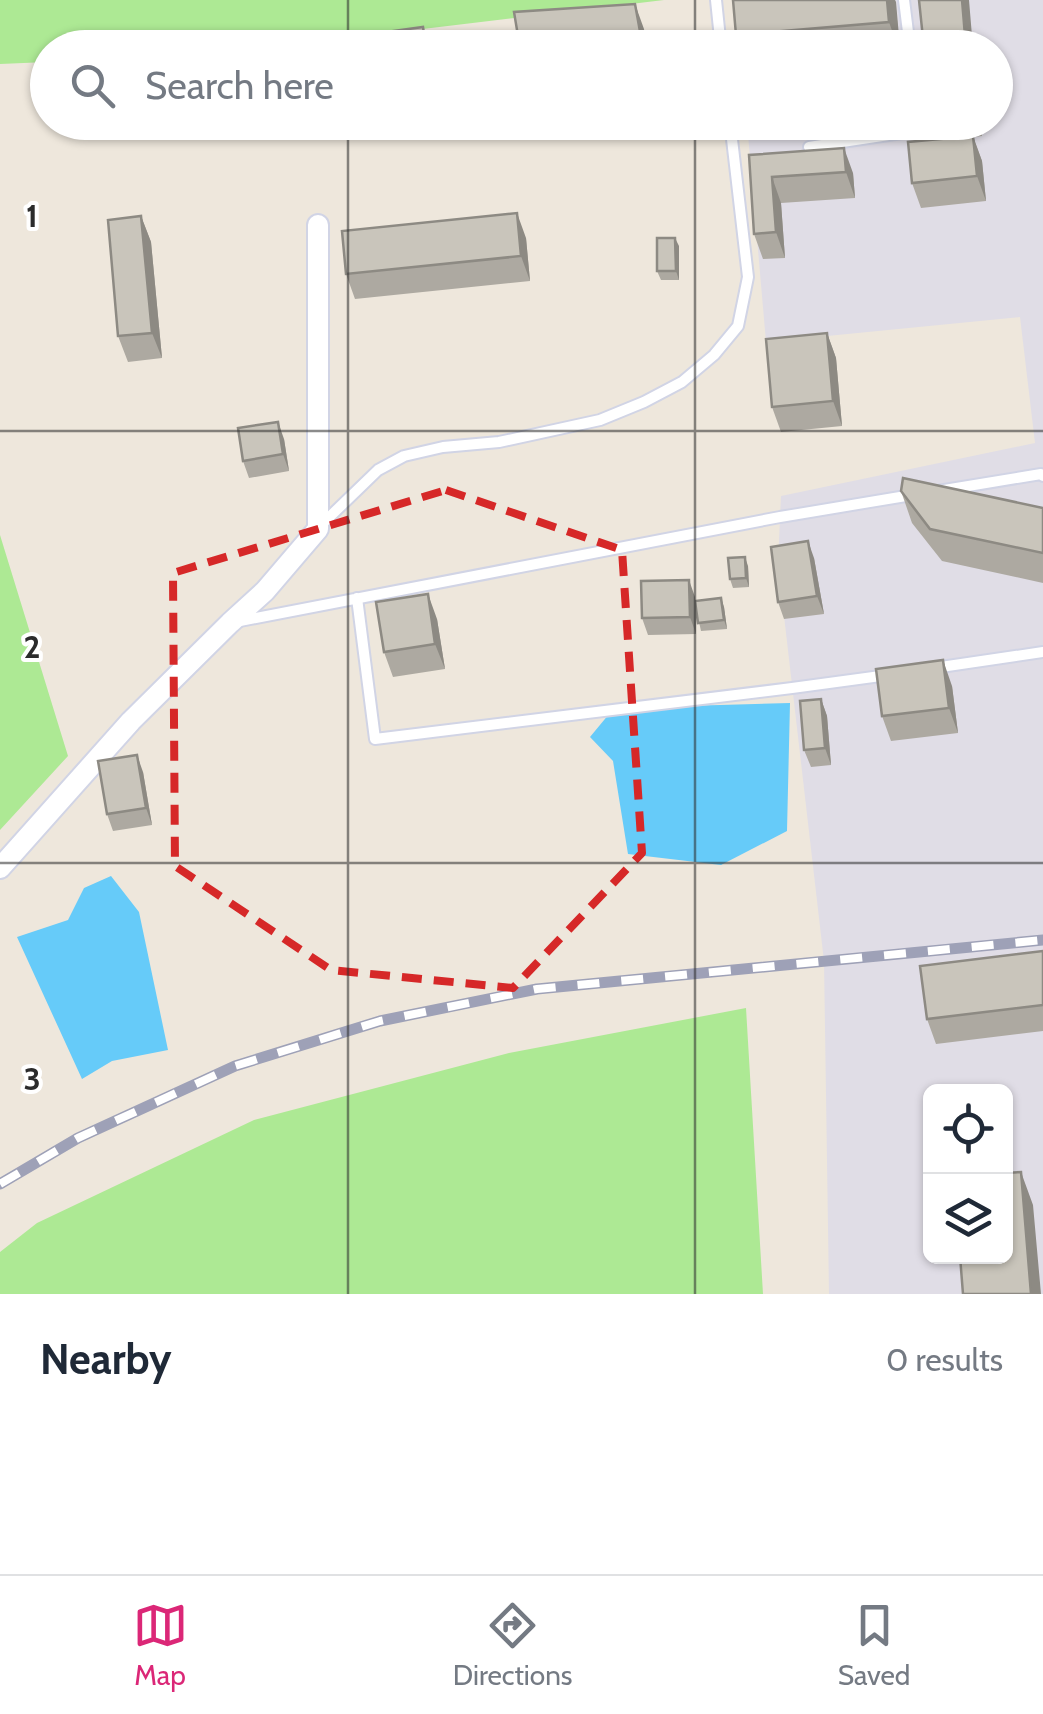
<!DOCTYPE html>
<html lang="en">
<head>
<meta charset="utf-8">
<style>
  :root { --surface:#fff; --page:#f6f6f7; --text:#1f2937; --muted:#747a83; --line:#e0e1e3; --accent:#db2777 }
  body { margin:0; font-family:Cabin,sans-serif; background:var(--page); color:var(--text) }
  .controls { position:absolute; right:30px; bottom:30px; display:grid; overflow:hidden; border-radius:15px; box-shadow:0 2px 8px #0004 }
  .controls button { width:90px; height:90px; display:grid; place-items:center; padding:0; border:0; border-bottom:2px solid var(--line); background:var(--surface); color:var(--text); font:50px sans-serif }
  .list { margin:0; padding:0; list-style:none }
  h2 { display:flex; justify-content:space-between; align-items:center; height:130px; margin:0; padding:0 40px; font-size:42px }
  h2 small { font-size:32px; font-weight:400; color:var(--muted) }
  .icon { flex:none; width:55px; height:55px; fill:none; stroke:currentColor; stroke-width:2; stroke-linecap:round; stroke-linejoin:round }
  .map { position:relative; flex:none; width:1043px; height:1294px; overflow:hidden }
  .search { position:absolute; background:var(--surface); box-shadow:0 2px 8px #0004; left:30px; right:30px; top:30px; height:110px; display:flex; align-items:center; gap:25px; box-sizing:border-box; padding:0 35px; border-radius:55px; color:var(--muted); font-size:38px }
  .sheet { height:280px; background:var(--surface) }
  nav { display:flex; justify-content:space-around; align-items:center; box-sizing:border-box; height:140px; border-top:2px solid var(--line); background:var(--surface); font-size:28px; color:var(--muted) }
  nav a { display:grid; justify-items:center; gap:5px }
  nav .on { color:var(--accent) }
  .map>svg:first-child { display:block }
  .industrial { fill:#e0dde6; fill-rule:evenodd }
  .green { fill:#ade994 }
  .water { fill:#66cbf9 }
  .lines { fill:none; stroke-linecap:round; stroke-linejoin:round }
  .lane-casing { stroke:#d1d4e5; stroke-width:14 }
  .street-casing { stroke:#d1d4e5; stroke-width:24 }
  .lane { stroke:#fff; stroke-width:10 }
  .street { stroke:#fff; stroke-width:20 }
  .rail-casing { stroke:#9ea1b7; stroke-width:11 }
  .rail { stroke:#fff; stroke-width:8; stroke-dasharray:22; stroke-linecap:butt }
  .wall { fill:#ada9a1 }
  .shaded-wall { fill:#8d8a83 }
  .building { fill:#c9c5bb; stroke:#8d8a83; stroke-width:2.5 }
  .marked { fill:none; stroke:#d62828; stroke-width:8; stroke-dasharray:20 12; stroke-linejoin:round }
  .grid { fill:none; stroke:#2b2b2b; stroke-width:2.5; stroke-opacity:0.55 }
  .grid-label { font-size:32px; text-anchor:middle; font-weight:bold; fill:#2b2b2b; stroke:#fff; stroke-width:8; stroke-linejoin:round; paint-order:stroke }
</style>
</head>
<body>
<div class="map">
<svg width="1043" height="1294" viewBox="0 0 1043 1294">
  <rect width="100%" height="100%" fill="#eee7dc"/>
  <path class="industrial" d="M736,0H1043V1294H829L824,961L778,564L781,496L1035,443L1020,317L766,342L747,123L996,122V48L741,47ZM930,1092H1006V1256H930Z"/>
  <path class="green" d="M0,0H664L273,47L48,48L47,62L0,64Z
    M0,535L68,756L0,830Z
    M746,1008L763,1294H0V1252L37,1223L254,1120L509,1053Z"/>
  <path class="water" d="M790,703L787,831L721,865L628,854L613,761L590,737L614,708Z
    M111,876L139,912L168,1050L112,1061L82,1079L17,937L68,920L84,888Z"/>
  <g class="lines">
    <g class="lane-casing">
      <path id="lane" d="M716,0L721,48
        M904,0L910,48
        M809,147L922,130L921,122
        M938,491L1041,474L1043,476
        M318,528L378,470L404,456L443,447L499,442L600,420L644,402L682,382L714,355L738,326L748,277L730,122
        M357,598L375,739L792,688L888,675
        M240,621L780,517L912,495
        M934,668L1043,652"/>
    </g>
    <g class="street-casing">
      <path id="street" d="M0,868L131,721L230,623L265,591L318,529V225"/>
    </g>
    <use href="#lane" class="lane"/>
    <use href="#street" class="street"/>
    <g class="rail-casing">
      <path id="rail" d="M0,1184L78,1138L235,1066L380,1021L537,989L1043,940"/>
    </g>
    <use href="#rail" class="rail"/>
  </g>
  <path class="wall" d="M733,0H895L900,48H740L736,35Z
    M945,122H981L982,136L973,137L982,161L986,201L921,208L912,183L951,138Z
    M749,155L853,173L855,198L781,203L785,258L763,259L754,234Z
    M141,216L151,242L162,358L128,362L118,336Z
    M526,238L530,281L355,299L346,274Z
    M679,246V280H661L657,271Z
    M827,333L836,358L842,426L781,432L772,407Z
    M284,439L289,471L249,478L243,461Z
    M901,491L1043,508V583L942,561L912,523Z
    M814,558L824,614L784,619L778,602Z
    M748,566L749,587L733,588L730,579Z
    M695,597V601L724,607L727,629L701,631L696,608V634L648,635L642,618Z
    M437,619L445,669L393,677L384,652Z
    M952,686L958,733L891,741L882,716Z
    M821,699L827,716L831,765L811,767L804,750Z
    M143,772L152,825L113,831L107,814Z
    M1043,951V1031L936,1044L927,1019Z"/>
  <path class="shaded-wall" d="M887,0H895L896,2L900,48H898L889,22Z
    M962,0H969L973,48H966Z
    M635,4L644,29L647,48H643Z
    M423,27L430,48H426Z
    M973,136L982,161L986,201L977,176Z
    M844,148L853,173L855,198L846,172Z
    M772,177L781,203L785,258L776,232Z
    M517,213L526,238L530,281L521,256Z
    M141,216L151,242L162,358L152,333Z
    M675,238L679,246V280L676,271Z
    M827,333L836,358L842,426L833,401Z
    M278,422L284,439L289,471L283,454Z
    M808,541L814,558L824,614L817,596Z
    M745,557L748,566L749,587L746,578Z
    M689,580L695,597L696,634L690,617Z
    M428,594L437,619L445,669L435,644Z
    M721,598L724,607L727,629L724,620Z
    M943,660L952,686L958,733L949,708Z
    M821,699L827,716L831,765L825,748Z
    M137,755L143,772L152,825L146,808Z
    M1021,1172L1033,1205L1041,1294H1031Z"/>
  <path class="building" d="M733,0H887L889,22L736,35Z
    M919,0H962L966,48H924Z
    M635,4L643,48H520L514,12Z
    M423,27L426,48H315L314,42Z
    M973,136L977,176L912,183L908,142Z
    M844,148L846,172L772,177L776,232L754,234L749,155Z
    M517,213L521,256L346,274L342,231Z
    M141,216L152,333L118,336L108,220Z
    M657,238H675L676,271H657Z
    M827,333L833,401L772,407L766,339Z
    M278,422L283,454L243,461L238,428Z
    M903,478L1043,508V553L930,529L901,491Z
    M808,541L817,596L778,602L771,547Z
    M745,557L746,578L730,579L728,558Z
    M689,580L690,617L642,618L641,581Z
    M428,594L435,644L384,652L376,602Z
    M721,598L724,620L698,623L695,601Z
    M943,660L949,708L882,716L876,669Z
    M821,699L825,748L804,750L800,701Z
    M137,755L146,808L107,814L98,761Z
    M1043,951V1005L927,1019L920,966Z
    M1021,1172L1031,1294H963L960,1256H1006V1173Z"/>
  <path class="marked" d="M446,490L622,550L642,853L513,988L331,970L175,866L173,573Z"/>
  <path class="grid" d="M348,0V48M695,0V48M348,122V1294M695,122V1294M0,431H1043M0,863H1043"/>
  <g class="grid-label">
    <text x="32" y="227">1</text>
    <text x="32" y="658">2</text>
    <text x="32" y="1090">3</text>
  </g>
</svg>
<div class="controls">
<button><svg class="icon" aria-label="locate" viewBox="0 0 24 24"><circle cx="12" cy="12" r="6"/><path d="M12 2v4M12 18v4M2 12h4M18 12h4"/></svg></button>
<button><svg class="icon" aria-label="layers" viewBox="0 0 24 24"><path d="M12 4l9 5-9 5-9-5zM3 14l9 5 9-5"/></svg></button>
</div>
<div class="search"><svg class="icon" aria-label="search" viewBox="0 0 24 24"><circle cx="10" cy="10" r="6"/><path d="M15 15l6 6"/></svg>Search here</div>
</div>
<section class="sheet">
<h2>Nearby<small>0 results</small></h2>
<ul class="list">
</ul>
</section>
<nav>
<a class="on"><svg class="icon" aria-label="map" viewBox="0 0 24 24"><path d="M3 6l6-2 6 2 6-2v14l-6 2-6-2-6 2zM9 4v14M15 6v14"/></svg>Map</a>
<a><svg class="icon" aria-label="directions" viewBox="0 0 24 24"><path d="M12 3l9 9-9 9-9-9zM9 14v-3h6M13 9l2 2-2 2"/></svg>Directions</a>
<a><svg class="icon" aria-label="saved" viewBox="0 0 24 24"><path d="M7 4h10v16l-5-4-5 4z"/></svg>Saved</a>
</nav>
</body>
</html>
